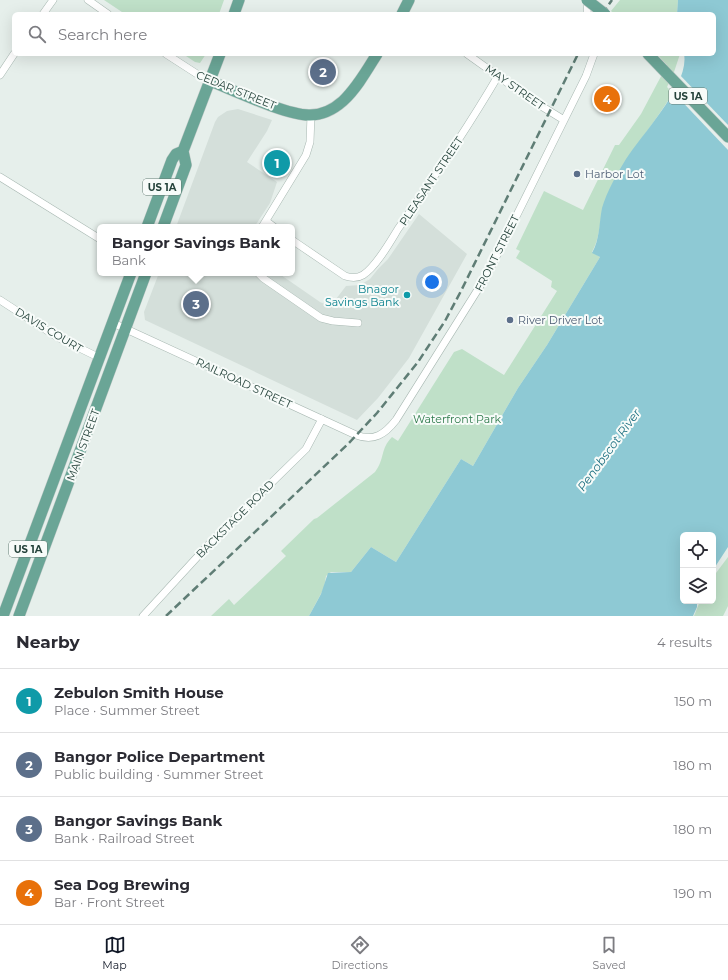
<!DOCTYPE html>
<html lang="en">
<head>
<meta charset="utf-8">
<style>
  :root { --surface:#fff; --page:#f2f2f3; --text:#2b2b33; --muted:#7c7c81; --line:#e1e1e2; --accent:#111827 }
  body { margin:0; font-family:Montserrat,sans-serif; background:var(--page); color:var(--text) }
  .controls { position:absolute; right:12px; bottom:12px; display:grid; overflow:hidden; border-radius:6px; box-shadow:0 4px 16px #0002 }
  .controls button { width:36px; height:36px; display:grid; place-items:center; padding:0; border:0; border-bottom:1px solid var(--line); background:var(--surface); color:var(--text); font:20px sans-serif }
  .you { position:absolute; left:432px; top:282px; width:14px; height:14px; margin:-10px; border:3px solid #fff; border-radius:50%; background:#1a73e8; box-shadow:0 0 0 6px #1a73e833 }
  .badge { display:grid; place-items:center; width:26px; height:26px; border-radius:50%; background:var(--accent); color:#fff; font-size:13px; font-weight:700 }
  .pin { position:absolute; translate:-50% -50%; border:2px solid #fff; box-shadow:0 1px 4px #0006 }
  .popup { position:absolute; left:97px; top:224px; width:198px; height:52px; box-sizing:border-box; display:grid; place-content:center; border-radius:6px; background:var(--surface); filter:drop-shadow(0 1px 3px #0005); font-size:13px; white-space:nowrap; color:var(--muted) }
  .popup b { font-size:15px; color:var(--text) }
  .popup::after { content:''; position:absolute; left:50%; top:100%; margin-left:-8px; border:8px solid transparent; border-top-color:var(--surface) }
  .list { margin:0; padding:0; list-style:none }
  h2 { display:flex; justify-content:space-between; align-items:center; height:52px; margin:0; padding:0 16px; font-size:17px }
  h2 small { font-size:13px; font-weight:400; color:var(--muted) }
  .list li { display:grid; grid-template-columns:26px 1fr auto; gap:12px; align-items:center; box-sizing:border-box; height:64px; padding:0 16px; border-top:1px solid var(--line) }
  .list b { display:block; font-size:15px; white-space:nowrap }
  .list p { margin:0; font-size:13px; white-space:nowrap; color:var(--muted) }
  .list em { font-size:13px; font-style:normal; color:var(--muted) }
  .icon { flex:none; width:22px; height:22px; fill:none; stroke:currentColor; stroke-width:2; stroke-linecap:round; stroke-linejoin:round }
  .map { position:relative; flex:none; width:728px; height:616px; overflow:hidden }
  .search { position:absolute; background:var(--surface); box-shadow:0 4px 16px #0002; left:12px; right:12px; top:12px; height:44px; display:flex; align-items:center; gap:10px; box-sizing:border-box; padding:0 14px; border-radius:6px; color:var(--muted); font-size:15px }
  .sheet { height:308px; background:var(--surface) }
  nav { display:flex; justify-content:space-around; align-items:center; box-sizing:border-box; height:56px; border-top:1px solid var(--line); background:var(--surface); font-size:11px; color:var(--muted) }
  nav a { display:grid; justify-items:center; gap:2px }
  nav .on { color:var(--accent) }
  .map>svg:first-child { display:block }
  .built { fill:#d4dfda }
  .green { fill:#bfe0c8 }
  .water { fill:#8ec9d4 }
  .pier { fill:#e6efeb }
  .lines { fill:none; stroke-linecap:round; stroke-linejoin:round }
  .street-casing { stroke:#a8b8b2; stroke-width:8 }
  .primary-casing { stroke:#c2cac8; stroke-width:12 }
  .street { stroke:#fff; stroke-width:7 }
  .primary { stroke:#6aa596; stroke-width:11 }
  .rail { stroke:#5f7d75; stroke-width:2.5; stroke-dasharray:8 4; stroke-linecap:butt }
  .primary-bridge-casing { stroke:#c2cac8; stroke-width:12; stroke-linecap:butt }
  .primary-bridge { stroke:#6aa596; stroke-width:11 }
  .service-dot { fill:#5c6f8a; stroke:#f7fbf9; stroke-width:1.5 }
  .culture-dot { fill:#0f9aa8; stroke:#f7fbf9; stroke-width:1.5 }
  .labels { text-anchor:middle; stroke-width:4; stroke-linejoin:round; paint-order:stroke }
  .shield { fill:#f7fbf9; stroke:#637a73; stroke-width:1 }
  .shield-label { font-size:10px; font-weight:bold; fill:#24423a }
  .street-label { font-size:11px; fill:#24423a; stroke:#f7fbf9 }
  .service-label { font-size:11px; fill:#4e5e75; stroke:#f7fbf9; text-anchor:start }
  .culture-label { font-size:11px; fill:#0d838f; stroke:#f7fbf9; text-anchor:end }
  .park-label { font-size:11px; fill:#2d7a4b; stroke:#f7fbf9 }
  .water-label { font-size:12px; font-style:italic; fill:#1c6f80; stroke:#f7fbf9 }
</style>
</head>
<body>
<div class="map">
<svg width="728" height="616" viewBox="0 0 728 616">
  <rect width="100%" height="100%" fill="#e6efeb"/>
  <path class="built" d="M238,109L272,120L267,131L247,162L277,182L270,203L255,226L256,227H176L215,122L218,117L227,111Z
    M419,214L467,254L409,358L378,398L357,420L145,320L144,312L159,273H278L320,302L327,305L333,303L346,286L360,285L370,279L378,269L388,259Z"/>
  <path class="green" d="M104,0H224L219,14H125Z
    M620,0H678L677,14H615L611,11Z
    M183,54H206L200,63L195,62Z
    M657,54H680L674,72L667,87L673,93C652,127 625,157 608,194C599,212 602,235 592,252L600,257L547,345L518,388L473,466L461,459L396,562L371,547L351,572H331L326,576L324,588L309,616H211L229,599L234,605L286,556L281,551L314,519L317,518L375,472C385,459 380,449 392,437L398,441L454,352L462,349L504,375L557,291L551,287L552,281L516,258L520,251L516,249L544,191L583,210L615,145H619L641,114L667,65Z
    M728,557V606L723,616H694L700,601H713V577Z"/>
  <path class="water" d="M678,0H728V547L713,570V535H683V601H697V607L693,616H309L321,594L328,573L351,572L371,547L396,562L461,459L473,466L518,388L547,345L600,257L592,253C600,239 599,223 602,208C607,191 617,174 626,159C642,134 690,84 684,54H714V14H677Z"/>
  <path class="pier" d="M679,74L728,125V150L672,91Z"/>
  <g class="lines">
    <g class="street-casing">
      <path id="street" d="M88,0L108,14
        M43,14L53,0
        M587,14L588,0
        M166,54L197,74L210,81
        M467,54L533,101L564,120
        M0,75L14,54
        M0,177L100,239
        M266,221L274,227
        M262,227L306,155L310,142L311,115
        M292,240L345,276C351,278 358,278 363,275C376,267 390,242 398,229C433,179 467,129 498,76
        M258,273L263,278L321,318L333,321L358,323
        M0,300L57,337L100,358
        M113,323L356,435C374,442 385,434 396,420L487,275L586,76L594,54
        M143,616L211,542L306,449L322,419"/>
    </g>
    <g class="primary-casing">
      <path id="primary" d="M234,14L239,0
        M402,14L409,0
        M648,54L728,137
        M210,81C233,90 288,116 310,115C323,115 334,109 343,101C357,88 367,70 377,54
        M147,227L172,160L176,154L183,151
        M163,227L186,165L183,151L220,54
        M3,616L131,273
        M19,616L146,273"/>
    </g>
    <use href="#street" class="street"/>
    <use href="#primary" class="primary"/>
    <path class="rail" d="M602,14L612,0
      M166,616L348,444L377,413L418,362L445,321L461,291L578,54"/>
    <g class="primary-bridge-casing">
      <path id="primary-bridge" d="M587,0L605,14"/>
    </g>
    <use href="#primary-bridge" class="primary-bridge"/>
  </g>
  <g class="service-dot">
    <circle cx="577" cy="174" r="4"/>
    <circle cx="510" cy="320" r="4"/>
  </g>
  <circle class="culture-dot" cx="407" cy="295" r="4"/>
  <g class="labels">
    <g class="shield">
      <rect x="669" y="88" width="38" height="16" rx="3"/>
      <rect x="143" y="179" width="38" height="16" rx="3"/>
      <rect x="9" y="541" width="38" height="16" rx="3"/>
    </g>
    <g class="shield-label">
      <text x="688" y="100">US 1A</text>
      <text x="162" y="191">US 1A</text>
      <text x="28" y="553">US 1A</text>
    </g>
    <g class="street-label">
      <text transform="translate(515 87) rotate(35)" y="4">MAY STREET</text>
      <text transform="translate(236 90) rotate(22)" y="4">CEDAR STREET</text>
      <text transform="translate(431 181) rotate(-56)" y="4">PLEASANT STREET</text>
      <text transform="translate(497 253) rotate(-63)" y="4">FRONT STREET</text>
      <text transform="translate(49 330) rotate(31)" y="4">DAVIS COURT</text>
      <text transform="translate(244 383) rotate(25)" y="4">RAILROAD STREET</text>
      <text transform="translate(83 445) rotate(-70)" y="4">MAIN STREET</text>
      <text transform="translate(235 519) rotate(-45)" y="4">BACKSTAGE ROAD</text>
    </g>
    <g class="service-label">
      <text x="585" y="178">Harbor Lot</text>
      <text x="518" y="324">River Driver Lot</text>
    </g>
    <g class="culture-label">
      <text x="399" y="293">Bnagor<tspan x="399" dy="13">Savings Bank</tspan></text>
    </g>
    <g class="park-label">
      <text x="457" y="423">Waterfront Park</text>
    </g>
    <g class="water-label">
      <text transform="translate(609 450) rotate(-54)" y="4">Penobscot River</text>
    </g>
  </g>
</svg>
<div class="controls">
<button><svg class="icon" aria-label="locate" viewBox="0 0 24 24"><circle cx="12" cy="12" r="6"/><path d="M12 2v4M12 18v4M2 12h4M18 12h4"/></svg></button>
<button><svg class="icon" aria-label="layers" viewBox="0 0 24 24"><path d="M12 4l9 5-9 5-9-5zM3 14l9 5 9-5"/></svg></button>
</div>
<div class="you"></div>
<div class="pin badge" style="left:277px;top:163px;background:#0f9aa8">1</div>
<div class="pin badge" style="left:323px;top:72px;background:#5c6f8a">2</div>
<div class="pin badge" style="left:196px;top:304px;background:#5c6f8a">3</div>
<div class="popup"><b>Bangor Savings Bank</b>Bank</div>
<div class="pin badge" style="left:607px;top:99px;background:#e8710a">4</div>
<div class="search"><svg class="icon" aria-label="search" viewBox="0 0 24 24"><circle cx="10" cy="10" r="6"/><path d="M15 15l6 6"/></svg>Search here</div>
</div>
<section class="sheet">
<h2>Nearby<small>4 results</small></h2>
<ul class="list">
<li><span class="badge" style="background:#0f9aa8">1</span><div><b>Zebulon Smith House</b><p>Place · Summer Street</p></div><em>150 m</em></li>
<li><span class="badge" style="background:#5c6f8a">2</span><div><b>Bangor Police Department</b><p>Public building · Summer Street</p></div><em>180 m</em></li>
<li><span class="badge" style="background:#5c6f8a">3</span><div><b>Bangor Savings Bank</b><p>Bank · Railroad Street</p></div><em>180 m</em></li>
<li><span class="badge" style="background:#e8710a">4</span><div><b>Sea Dog Brewing</b><p>Bar · Front Street</p></div><em>190 m</em></li>
</ul>
</section>
<nav>
<a class="on"><svg class="icon" aria-label="map" viewBox="0 0 24 24"><path d="M3 6l6-2 6 2 6-2v14l-6 2-6-2-6 2zM9 4v14M15 6v14"/></svg>Map</a>
<a><svg class="icon" aria-label="directions" viewBox="0 0 24 24"><path d="M12 3l9 9-9 9-9-9zM9 14v-3h6M13 9l2 2-2 2"/></svg>Directions</a>
<a><svg class="icon" aria-label="saved" viewBox="0 0 24 24"><path d="M7 4h10v16l-5-4-5 4z"/></svg>Saved</a>
</nav>
</body>
</html>
